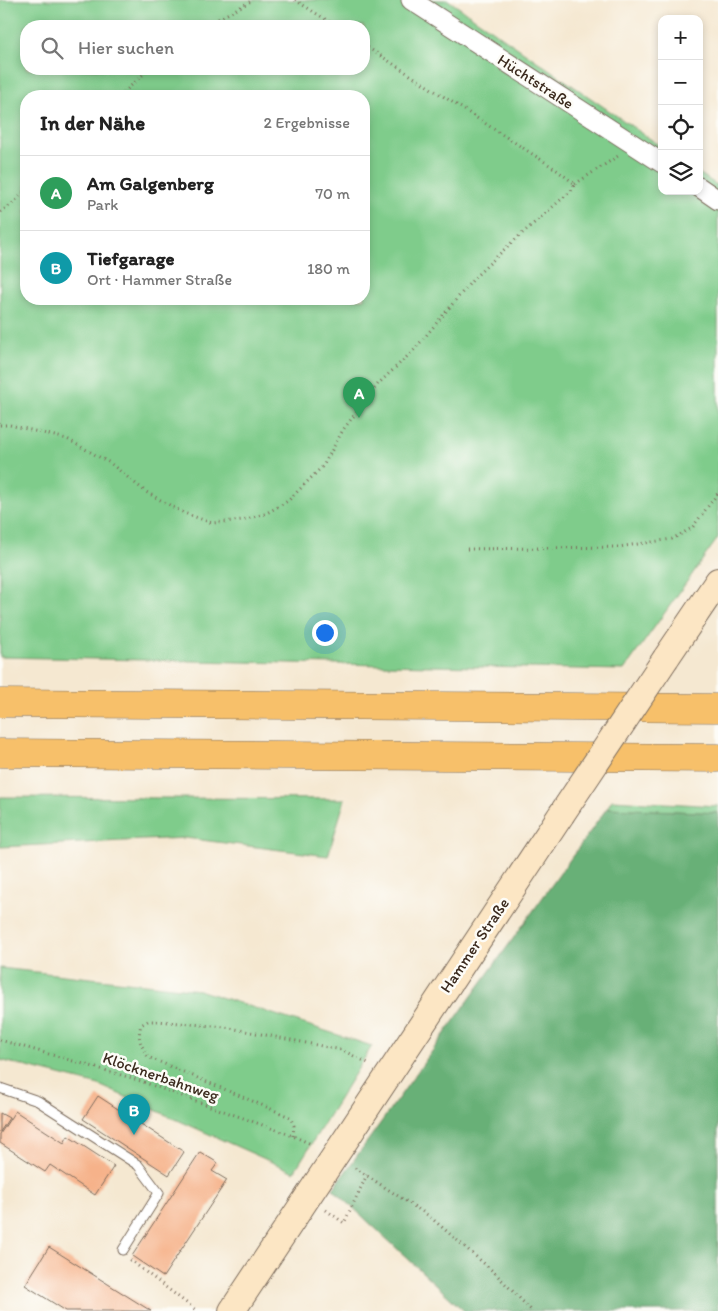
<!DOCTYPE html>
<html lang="de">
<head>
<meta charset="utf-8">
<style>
  :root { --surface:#fff; --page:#f6f6f6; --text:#222; --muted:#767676; --line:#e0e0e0; --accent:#ea580c }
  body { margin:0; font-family:Itim,sans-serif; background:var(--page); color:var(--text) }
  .controls { position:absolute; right:15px; top:15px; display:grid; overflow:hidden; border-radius:10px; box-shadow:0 2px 8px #0003 }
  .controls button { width:45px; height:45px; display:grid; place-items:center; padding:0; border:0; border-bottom:1px solid var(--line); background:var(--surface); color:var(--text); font:25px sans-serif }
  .you { position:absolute; left:324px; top:632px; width:18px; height:18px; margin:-12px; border:4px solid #fff; border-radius:50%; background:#1a73e8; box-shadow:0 0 0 8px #1a73e833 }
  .badge { display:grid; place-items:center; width:32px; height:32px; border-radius:50%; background:var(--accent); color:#fff; font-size:16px; font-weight:700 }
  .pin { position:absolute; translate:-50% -41px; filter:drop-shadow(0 1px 2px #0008) }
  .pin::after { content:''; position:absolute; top:26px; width:18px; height:15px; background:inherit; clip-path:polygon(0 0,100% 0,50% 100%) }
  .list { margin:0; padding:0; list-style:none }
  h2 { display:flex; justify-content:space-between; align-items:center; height:65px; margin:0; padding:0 20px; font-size:21px }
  h2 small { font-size:16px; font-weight:400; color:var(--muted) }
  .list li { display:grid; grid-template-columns:32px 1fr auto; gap:15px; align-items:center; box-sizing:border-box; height:75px; padding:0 20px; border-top:1px solid var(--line) }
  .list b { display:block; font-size:19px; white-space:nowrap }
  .list p { margin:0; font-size:16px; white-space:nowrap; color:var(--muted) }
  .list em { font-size:16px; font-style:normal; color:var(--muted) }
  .icon { flex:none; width:28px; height:28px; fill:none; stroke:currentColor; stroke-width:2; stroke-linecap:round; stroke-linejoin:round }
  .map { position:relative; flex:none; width:718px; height:1311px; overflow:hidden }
  .search { position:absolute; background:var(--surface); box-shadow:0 2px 8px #0003; left:20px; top:20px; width:350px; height:55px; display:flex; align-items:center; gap:12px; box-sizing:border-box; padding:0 18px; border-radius:20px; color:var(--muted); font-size:19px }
  .panel { position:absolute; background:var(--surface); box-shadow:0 2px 8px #0003; left:20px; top:90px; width:350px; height:215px; border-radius:20px }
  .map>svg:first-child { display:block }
  .green { fill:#7fcc8b; stroke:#5d7b54; fill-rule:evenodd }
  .forest { fill:#67b077; stroke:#516d4a }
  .building { fill:#f6b28a }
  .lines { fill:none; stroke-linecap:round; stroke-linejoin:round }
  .service-casing { stroke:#7c6c5d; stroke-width:11 }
  .minor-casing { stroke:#7c6c5d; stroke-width:21 }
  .secondary-casing { stroke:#7c6c5d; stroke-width:28 }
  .motorway-casing { stroke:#7c6c5d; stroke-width:29 }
  .path { stroke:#7c6c5d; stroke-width:3; stroke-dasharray:1 4; stroke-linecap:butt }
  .service { stroke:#fff; stroke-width:9 }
  .minor { stroke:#fff; stroke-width:19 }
  .secondary { stroke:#fce6c4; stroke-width:26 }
  .motorway { stroke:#f7c06b; stroke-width:28 }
  .secondary-bridge-casing { stroke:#7c6c5d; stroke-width:28; stroke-linecap:butt }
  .secondary-bridge { stroke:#fce6c4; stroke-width:26 }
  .labels { text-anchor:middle; stroke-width:5; stroke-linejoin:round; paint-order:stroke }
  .street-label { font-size:16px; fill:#3b2a1e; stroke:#fdfcf7 }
</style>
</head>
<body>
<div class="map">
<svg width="718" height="1311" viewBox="0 0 718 1311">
  <rect width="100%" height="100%" fill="#fdfcf7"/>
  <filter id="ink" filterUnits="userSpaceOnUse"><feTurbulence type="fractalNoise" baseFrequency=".02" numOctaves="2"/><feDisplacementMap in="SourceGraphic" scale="10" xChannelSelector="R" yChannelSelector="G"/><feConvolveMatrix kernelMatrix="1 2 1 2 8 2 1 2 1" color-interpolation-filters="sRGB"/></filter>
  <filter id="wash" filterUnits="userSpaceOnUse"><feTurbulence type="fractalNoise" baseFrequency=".0096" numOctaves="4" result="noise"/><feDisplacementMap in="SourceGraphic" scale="20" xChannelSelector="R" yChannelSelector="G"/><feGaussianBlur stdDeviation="1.12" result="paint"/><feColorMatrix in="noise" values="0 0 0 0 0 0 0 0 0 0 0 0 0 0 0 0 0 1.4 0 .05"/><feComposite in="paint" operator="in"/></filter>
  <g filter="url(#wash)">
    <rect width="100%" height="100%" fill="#f5e8d1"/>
    <path class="green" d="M0,0H448L662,147V191H699V173L718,186V538L624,670L0,657ZM26,26H364V69H26ZM26,96H364V299H26Z
      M0,797H2L345,799L328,856L185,838L0,847Z
      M612,800L718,806V813L607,808Z
      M0,968L199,990L372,1046L294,1172L99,1085L0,1060Z"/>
    <path class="forest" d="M607,808L718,813V1311H464L333,1189Z"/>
    <g id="blocks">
      <path class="building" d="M98,1096L184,1152L169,1175L83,1119Z
        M15,1111L64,1143L68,1136L114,1166L95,1195L50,1165L45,1172L0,1143V1134Z
        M0,1113L9,1118L0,1132Z
        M200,1152L218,1163L212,1171L227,1180L163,1277L132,1256Z
        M49,1247L151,1311H66L25,1285Z"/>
    </g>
  </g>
  <g filter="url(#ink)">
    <use href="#blocks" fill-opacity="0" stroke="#7c6c5d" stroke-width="1"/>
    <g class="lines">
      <g class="service-casing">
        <path id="service" d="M0,1088L38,1101L138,1165L159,1193L123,1250"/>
      </g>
      <g class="minor-casing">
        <path id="minor" d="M411,0L662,163
          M699,187L718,200"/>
      </g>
      <g class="secondary-casing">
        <path id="secondary" d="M666,658L718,581
          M232,1311L561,815"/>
      </g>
      <g class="motorway-casing">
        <path id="motorway" d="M0,703L718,708
          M0,753L718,758"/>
      </g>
      <path class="path" d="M295,0L336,26
        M205,26L253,0
        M120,96L149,69
        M575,184L618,156
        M0,212L12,204L26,190
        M0,425H10L67,439L110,463L146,492L184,513L212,523L242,520L265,514L288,501L323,466L343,430L378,384L414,350L475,277L509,245L571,191L575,184L554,168L364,45
        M467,549L618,547L672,539L692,528L718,493
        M0,1040L132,1078L293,1136L311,1144
        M293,1136L294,1126L290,1117L148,1057C141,1045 137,1039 141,1025L148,1021H157L225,1027L342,1050L370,1064
        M355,1168L429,1216L495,1273L532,1311
        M326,1210L344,1223L367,1175
        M130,1260L197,1311"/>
      <use href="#service" class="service"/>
      <use href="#minor" class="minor"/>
      <use href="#secondary" class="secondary"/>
      <use href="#motorway" class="motorway"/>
      <g class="secondary-bridge-casing">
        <path id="secondary-bridge" d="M561,815L666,658"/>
      </g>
      <use href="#secondary-bridge" class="secondary-bridge"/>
    </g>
  </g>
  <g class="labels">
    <g class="street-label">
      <text transform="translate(536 81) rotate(33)" y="6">Hüchtstraße</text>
      <text transform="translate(474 945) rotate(-56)" y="6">Hammer Straße</text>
      <text transform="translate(161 1076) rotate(19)" y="6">Klöcknerbahnweg</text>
    </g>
  </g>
</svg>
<div class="controls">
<button>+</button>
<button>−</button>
<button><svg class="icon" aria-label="locate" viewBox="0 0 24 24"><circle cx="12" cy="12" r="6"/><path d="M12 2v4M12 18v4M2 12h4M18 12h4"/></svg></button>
<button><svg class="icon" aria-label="layers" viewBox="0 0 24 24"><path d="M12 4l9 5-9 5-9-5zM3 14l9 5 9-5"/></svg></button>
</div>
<div class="you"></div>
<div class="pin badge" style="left:359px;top:418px;background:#2e9e5b">A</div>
<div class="pin badge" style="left:134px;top:1135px;background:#0f9aa8">B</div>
<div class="search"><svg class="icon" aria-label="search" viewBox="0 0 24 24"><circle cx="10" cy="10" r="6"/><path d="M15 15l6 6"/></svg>Hier suchen</div>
<section class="panel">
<h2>In der Nähe<small>2 Ergebnisse</small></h2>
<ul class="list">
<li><span class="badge" style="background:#2e9e5b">A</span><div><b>Am Galgenberg</b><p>Park</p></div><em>70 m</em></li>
<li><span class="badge" style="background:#0f9aa8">B</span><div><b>Tiefgarage</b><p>Ort · Hammer Straße</p></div><em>180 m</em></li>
</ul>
</section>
</div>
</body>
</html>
